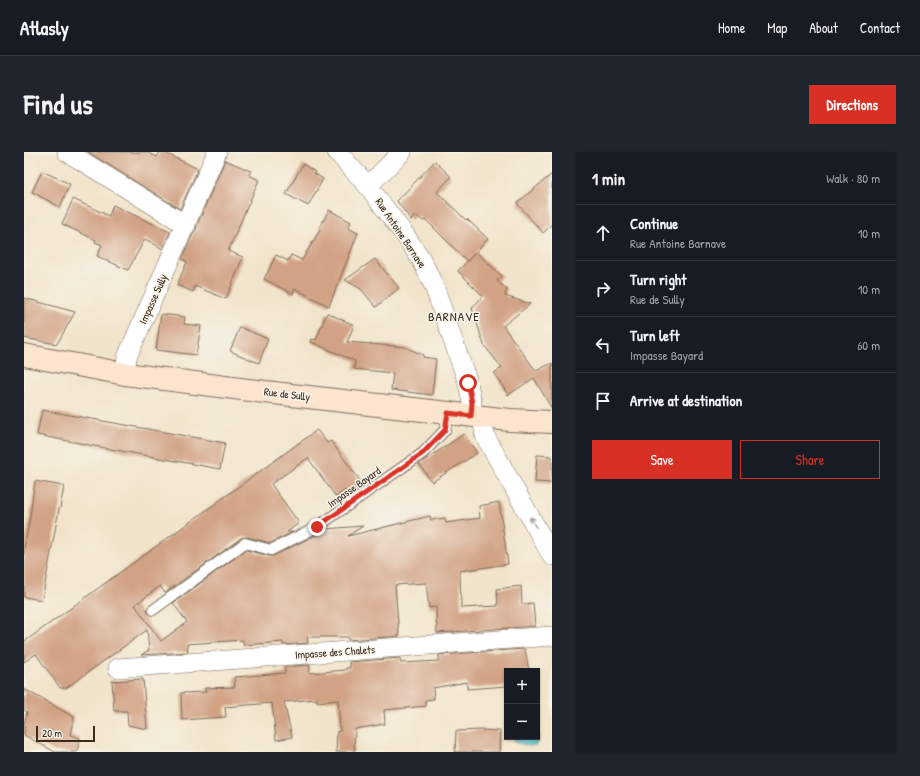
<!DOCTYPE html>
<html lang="en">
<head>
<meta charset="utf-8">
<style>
  :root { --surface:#171b24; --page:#20242c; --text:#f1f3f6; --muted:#9ea1a6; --line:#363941; --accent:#d93025 }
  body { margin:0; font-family:"Patrick Hand",sans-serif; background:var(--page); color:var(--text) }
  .controls { position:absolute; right:12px; bottom:12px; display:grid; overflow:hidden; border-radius:0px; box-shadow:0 1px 3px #0004 }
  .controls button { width:36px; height:36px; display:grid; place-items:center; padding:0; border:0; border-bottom:1px solid var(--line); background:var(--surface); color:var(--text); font:20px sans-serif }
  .scale { position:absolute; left:12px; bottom:10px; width:59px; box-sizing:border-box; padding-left:4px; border:2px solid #3b2a1e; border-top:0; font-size:11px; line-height:14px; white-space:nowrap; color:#3b2a1e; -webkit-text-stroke:3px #f7f3e8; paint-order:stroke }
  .stop { position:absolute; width:12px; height:12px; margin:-9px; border:3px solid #d93025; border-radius:50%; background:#fff }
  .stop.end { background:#d93025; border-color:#fff; box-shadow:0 1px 4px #0008 }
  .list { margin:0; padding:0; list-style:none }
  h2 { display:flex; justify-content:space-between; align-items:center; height:52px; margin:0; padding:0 16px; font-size:17px }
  h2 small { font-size:13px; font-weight:400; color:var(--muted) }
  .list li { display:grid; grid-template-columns:26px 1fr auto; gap:12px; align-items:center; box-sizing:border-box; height:56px; padding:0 16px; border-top:1px solid var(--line) }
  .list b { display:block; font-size:15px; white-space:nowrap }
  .list p { margin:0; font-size:13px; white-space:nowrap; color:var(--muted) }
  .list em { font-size:13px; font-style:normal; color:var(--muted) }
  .actions { display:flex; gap:8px; padding:12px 16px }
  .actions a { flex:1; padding:9px 0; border:1px solid var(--accent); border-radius:0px; text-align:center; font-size:14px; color:var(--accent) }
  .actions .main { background:var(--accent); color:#fff }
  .icon { flex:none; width:22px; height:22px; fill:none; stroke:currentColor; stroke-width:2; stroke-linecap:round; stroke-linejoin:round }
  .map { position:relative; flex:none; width:528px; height:600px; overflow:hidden; border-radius:0px }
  header { display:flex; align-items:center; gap:24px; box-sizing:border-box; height:56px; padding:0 20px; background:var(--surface); border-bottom:1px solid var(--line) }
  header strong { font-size:19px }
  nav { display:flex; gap:22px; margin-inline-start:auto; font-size:14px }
  .intro { display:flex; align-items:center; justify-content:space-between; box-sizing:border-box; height:96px; padding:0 24px }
  h1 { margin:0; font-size:28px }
  .button { padding:10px 18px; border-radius:0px; background:var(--accent); color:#fff; font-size:14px; font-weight:700 }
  main { display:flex; gap:24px; padding:0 24px }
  aside { flex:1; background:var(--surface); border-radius:0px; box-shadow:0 1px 3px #0004 }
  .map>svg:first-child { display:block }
  .water { fill:#5dcad1; stroke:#4c7a78 }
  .building { fill:#d2a284 }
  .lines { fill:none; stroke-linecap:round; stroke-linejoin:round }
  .lane-casing { stroke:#7b6b5a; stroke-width:12 }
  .street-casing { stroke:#7b6b5a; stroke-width:20 }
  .secondary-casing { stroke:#7b6b5a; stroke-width:24 }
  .lane { stroke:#fff; stroke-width:10 }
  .street { stroke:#fff; stroke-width:19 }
  .secondary { stroke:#fce5cf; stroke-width:22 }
  .oneway { stroke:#a79f9a }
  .route { stroke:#d93025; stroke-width:5 }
  .labels { text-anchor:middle; stroke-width:3; stroke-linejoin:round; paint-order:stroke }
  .street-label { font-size:11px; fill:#3b2a1e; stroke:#f7f3e8 }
  .quarter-label { font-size:13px; letter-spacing:1px; fill:#3b2a1e; stroke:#f7f3e8 }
</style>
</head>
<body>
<header>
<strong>Atlasly</strong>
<nav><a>Home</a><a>Map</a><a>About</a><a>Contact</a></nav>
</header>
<div class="intro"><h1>Find us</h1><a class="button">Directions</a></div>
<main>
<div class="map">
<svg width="528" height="600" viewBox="0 0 528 600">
  <rect width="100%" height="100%" fill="#f7f3e8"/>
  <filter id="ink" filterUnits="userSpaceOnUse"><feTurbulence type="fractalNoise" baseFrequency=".025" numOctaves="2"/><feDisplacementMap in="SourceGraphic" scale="8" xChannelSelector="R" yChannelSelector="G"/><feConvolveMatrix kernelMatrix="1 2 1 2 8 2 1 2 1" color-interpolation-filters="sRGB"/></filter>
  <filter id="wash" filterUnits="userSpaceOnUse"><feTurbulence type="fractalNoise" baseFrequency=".012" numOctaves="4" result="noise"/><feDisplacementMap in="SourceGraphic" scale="16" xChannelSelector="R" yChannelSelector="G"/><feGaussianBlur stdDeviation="0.9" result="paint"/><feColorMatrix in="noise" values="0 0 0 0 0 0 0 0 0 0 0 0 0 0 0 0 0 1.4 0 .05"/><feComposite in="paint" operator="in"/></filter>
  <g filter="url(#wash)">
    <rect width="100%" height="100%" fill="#f1e4ca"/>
    <path class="water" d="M513,581L515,583L512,593L505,594L491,590L490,585H513Z"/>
    <g id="blocks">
      <path class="building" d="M64,0H122L133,5L136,0H139L174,17L156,57Z
        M201,8L227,19L225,23L235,28L204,99L219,105L202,147L171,134L169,140L153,133L163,110L158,107L170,80L172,78L173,73Z
        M411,9L427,25L413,40L442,68L443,67L464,87L452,100L478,124L473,129L483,137L481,144L506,152L479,174L512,219L528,211V257L510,226L484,243L470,221L478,216L460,193L448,156L459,144L434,119L451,101L443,109L402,68L399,69L392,63L387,68L373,49Z
        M279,12L291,20L290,21L299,27L284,54L262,42Z
        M18,19L46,32L36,55L8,40Z
        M528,22V72L519,81L493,51Z
        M49,47L85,64L89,53L146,80L139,97L121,87L104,118L73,104L78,93L71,90L72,88L38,72Z
        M305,58L327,70L324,76L334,81L305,154L271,137L269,142L240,127L252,103L264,109L267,103L278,108L296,78L295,77Z
        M351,107L375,136L352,155L337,137L321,128Z
        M0,146L51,160L33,192L0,186Z
        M303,161L330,173L323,190L381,195L399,203V205L412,207L408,243L367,238L369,221L330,217L331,209L287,190L288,187L292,188Z
        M137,162L161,165L160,172L177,174L172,203L132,198Z
        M216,175L244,187L235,211L206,199Z
        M18,258L201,291L196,317L86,297L13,283Z
        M293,278L303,291L307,289L340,334L326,344L321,338L312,345L284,306L247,332L275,371L263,380H269L246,391L223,385L217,386L141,441L136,434L111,453L137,489L163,470L149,451L222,398L245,404H249L296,381L301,377L339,374L324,384L406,364L407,368L421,366L422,371L456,366L455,354L475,350L484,412L436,419L437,456L474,454L473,437L497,434L498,452L509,451L511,474L413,481L412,455L405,456L402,431L371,433L375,484L324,488V485H283L284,491L259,493V490L219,493V488L163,492L164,500L117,503L125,498L123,478L42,536H36L12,502L0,510V490Z
        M440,282L453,301L408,330L395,312Z
        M513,303L528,304V331L511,330Z
        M11,329L40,334L36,356L35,357L18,448L0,445V396L5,371Z
        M501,497L505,519H483V534L443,537V530L409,536L410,547L401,548L402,554L360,558L361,572L331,577L330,600H312L313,580L316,579L314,548L293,550V547L260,550L268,585L252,588L248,551L201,555L202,565L158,568L157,541L182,540L181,536L211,535L210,525L261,521V515L285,513L286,521L322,518V516H326L325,510L376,506L377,511L415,509V503Z
        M119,527L123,577L104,573L103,559H90L88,529Z
        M0,537L50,565L46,583L56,586L53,600H31L0,583V572L3,560L0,558Z
        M457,578L476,579L475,600H431L432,579Z"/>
    </g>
  </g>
  <g filter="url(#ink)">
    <use href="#blocks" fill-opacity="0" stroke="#7b6b5a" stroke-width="1"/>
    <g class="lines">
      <g class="lane-casing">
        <path id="lane" d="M129,458L221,391L247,398L293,375L399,301L421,278L424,261"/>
      </g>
      <g class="street-casing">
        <path id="street" d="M43,0L162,73
          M313,0L344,34L381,83L397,107L410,134L444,231L448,251L447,264
          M344,34L378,0
          M101,222L103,205L193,0
          M459,265L460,278L461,284L528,404
          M94,516L528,484"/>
      </g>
      <g class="secondary-casing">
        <path id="secondary" d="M0,203L101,222L241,240L459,265L486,268L528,270"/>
      </g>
      <use href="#lane" class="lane"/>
      <use href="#street" class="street"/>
      <use href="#secondary" class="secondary"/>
    </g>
    <defs><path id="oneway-shaft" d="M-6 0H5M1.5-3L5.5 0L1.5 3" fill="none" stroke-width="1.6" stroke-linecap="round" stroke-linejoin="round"/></defs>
    <use class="oneway" href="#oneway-shaft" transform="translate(509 370) rotate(-119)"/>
  </g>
  <g class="lines" filter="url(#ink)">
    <path class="route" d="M293,375L399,301L421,278L424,261L447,264L448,251L444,231"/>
  </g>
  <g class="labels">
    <g class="street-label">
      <text transform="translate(377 81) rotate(56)" y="4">Rue Antoine Barnave</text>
      <text transform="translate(129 147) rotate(-66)" y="4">Impasse Sully</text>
      <text transform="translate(263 242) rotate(7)" y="4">Rue de Sully</text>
      <text transform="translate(330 335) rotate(-35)" y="4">Impasse Bayard</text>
      <text transform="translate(311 500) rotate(-4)" y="4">Impasse des Chalets</text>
    </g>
    <g class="quarter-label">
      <text x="430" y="169">BARNAVE</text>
    </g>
  </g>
</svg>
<div class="controls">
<button>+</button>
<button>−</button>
</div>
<div class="scale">20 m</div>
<div class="stop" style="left:444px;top:231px"></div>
<div class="stop end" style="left:293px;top:375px"></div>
</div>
<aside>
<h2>1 min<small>Walk · 80 m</small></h2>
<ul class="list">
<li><svg class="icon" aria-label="ahead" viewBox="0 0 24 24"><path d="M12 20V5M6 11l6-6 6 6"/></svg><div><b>Continue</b><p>Rue Antoine Barnave</p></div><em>10 m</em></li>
<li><svg class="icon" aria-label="right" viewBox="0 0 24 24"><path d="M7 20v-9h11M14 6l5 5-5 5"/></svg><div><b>Turn right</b><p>Rue de Sully</p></div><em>10 m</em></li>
<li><svg class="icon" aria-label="left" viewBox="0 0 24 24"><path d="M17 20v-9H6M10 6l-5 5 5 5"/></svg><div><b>Turn left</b><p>Impasse Bayard</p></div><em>60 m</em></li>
<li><svg class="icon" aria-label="arrive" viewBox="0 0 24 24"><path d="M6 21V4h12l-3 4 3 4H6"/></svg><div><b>Arrive at destination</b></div></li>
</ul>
<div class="actions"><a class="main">Save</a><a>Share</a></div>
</aside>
</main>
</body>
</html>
